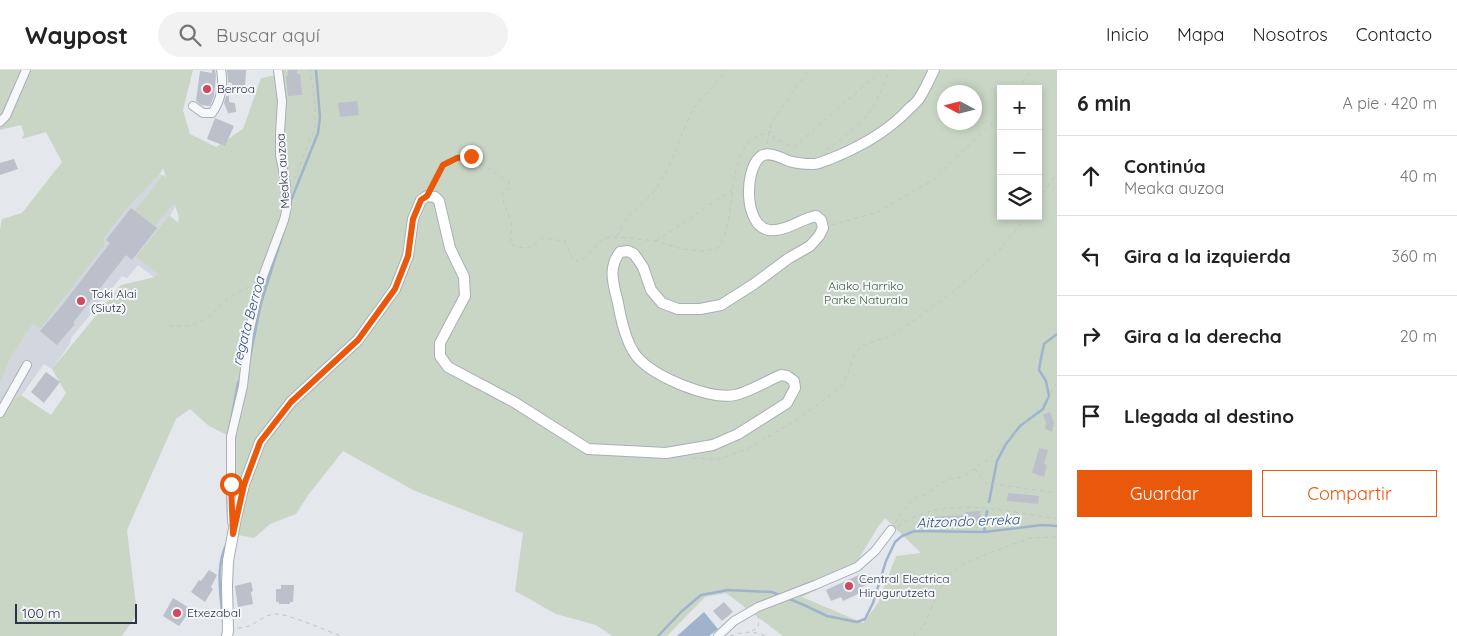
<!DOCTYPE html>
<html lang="es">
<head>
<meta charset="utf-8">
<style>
  :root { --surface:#fff; --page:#f2f2f2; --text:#222; --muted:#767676; --line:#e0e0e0; --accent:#ea580c }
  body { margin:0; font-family:Quicksand,sans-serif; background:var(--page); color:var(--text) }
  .controls { position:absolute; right:15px; top:15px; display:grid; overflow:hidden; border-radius:0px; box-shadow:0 2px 8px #0003 }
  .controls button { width:45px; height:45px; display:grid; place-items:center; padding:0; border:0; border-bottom:1px solid var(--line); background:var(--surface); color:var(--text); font:25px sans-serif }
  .compass { position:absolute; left:937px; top:15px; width:45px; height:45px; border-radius:50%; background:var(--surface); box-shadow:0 2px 8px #0003; rotate:277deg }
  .scale { position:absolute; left:15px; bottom:12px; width:122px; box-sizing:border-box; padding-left:5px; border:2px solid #2b3445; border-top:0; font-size:14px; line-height:18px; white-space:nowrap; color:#2b3445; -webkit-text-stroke:4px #f4f6f9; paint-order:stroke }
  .stop { position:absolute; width:15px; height:15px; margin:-11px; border:4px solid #ea580c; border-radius:50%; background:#fff }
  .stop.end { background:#ea580c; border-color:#fff; box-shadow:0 1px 5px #0008 }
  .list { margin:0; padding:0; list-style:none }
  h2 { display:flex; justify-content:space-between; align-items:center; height:65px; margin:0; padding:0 20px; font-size:21px }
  h2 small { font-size:16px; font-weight:400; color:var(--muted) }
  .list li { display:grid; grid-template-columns:32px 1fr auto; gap:15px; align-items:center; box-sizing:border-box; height:80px; padding:0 20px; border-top:1px solid var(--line) }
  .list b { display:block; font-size:19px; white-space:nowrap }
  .list p { margin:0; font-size:16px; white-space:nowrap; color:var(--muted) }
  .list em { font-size:16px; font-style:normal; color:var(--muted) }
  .actions { display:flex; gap:10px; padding:15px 20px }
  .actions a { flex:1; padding:11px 0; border:1px solid var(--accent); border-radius:0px; text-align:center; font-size:18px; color:var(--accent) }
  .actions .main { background:var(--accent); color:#fff }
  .icon { flex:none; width:28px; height:28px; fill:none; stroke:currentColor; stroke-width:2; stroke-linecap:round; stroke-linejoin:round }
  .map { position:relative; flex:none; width:1057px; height:566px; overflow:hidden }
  header { display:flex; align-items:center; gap:30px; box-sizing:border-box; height:70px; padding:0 25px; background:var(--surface); border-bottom:1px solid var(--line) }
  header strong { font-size:24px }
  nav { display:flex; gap:28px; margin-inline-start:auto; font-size:18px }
  .search { width:350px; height:45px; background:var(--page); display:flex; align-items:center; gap:12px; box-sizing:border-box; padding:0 18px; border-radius:28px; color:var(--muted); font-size:19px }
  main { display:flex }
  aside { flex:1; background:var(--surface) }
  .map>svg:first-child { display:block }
  .built { fill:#d2d6de }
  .green { fill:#c9d6c5; fill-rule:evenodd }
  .water { fill:#9fb4cc }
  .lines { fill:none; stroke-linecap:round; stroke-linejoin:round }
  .stream { stroke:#9fb4cc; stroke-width:2.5 }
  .building { fill:#bbc0ca }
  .street-casing { stroke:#a9aeb7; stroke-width:10 }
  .secondary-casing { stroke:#a9aeb7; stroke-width:12 }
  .path { stroke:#c2c5cb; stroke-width:1; stroke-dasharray:4 4; stroke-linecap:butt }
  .street { stroke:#f7f8fa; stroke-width:8 }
  .secondary { stroke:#fff; stroke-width:10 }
  .route { stroke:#ea580c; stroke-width:6 }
  .poi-dot { fill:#d1495b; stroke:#f4f6f9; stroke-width:2 }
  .labels { text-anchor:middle; stroke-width:4; stroke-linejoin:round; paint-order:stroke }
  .poi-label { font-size:12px; fill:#2b3445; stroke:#f4f6f9; text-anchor:start }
  .street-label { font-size:12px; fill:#2b3445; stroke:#f4f6f9 }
  .park-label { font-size:12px; fill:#3f6138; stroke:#f4f6f9 }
  .water-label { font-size:14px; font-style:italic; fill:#34527a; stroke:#f4f6f9 }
</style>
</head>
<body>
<header>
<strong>Waypost</strong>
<div class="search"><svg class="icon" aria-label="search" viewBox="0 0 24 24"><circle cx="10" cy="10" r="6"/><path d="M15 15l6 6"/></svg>Buscar aquí</div>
<nav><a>Inicio</a><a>Mapa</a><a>Nosotros</a><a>Contacto</a></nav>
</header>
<main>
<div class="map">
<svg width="1057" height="566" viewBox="0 0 1057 566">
  <rect width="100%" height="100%" fill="#e4e7ec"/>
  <path class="built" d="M160,104L184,120L170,146L190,162L155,208L138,195L127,208L122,206L71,268L70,274L52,299L44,294L13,337L4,336L0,331V314L11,287L33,254L40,258L105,175L104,168L129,136Z"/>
  <path class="green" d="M0,0H193L183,40L190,64L216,77L243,59L261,8L276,5L275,0H1057V566H783L726,523L705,527L667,566H612L596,555L556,544L515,521L523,463L413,420L343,381L309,424L296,444L270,454L254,468L233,464L231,367L209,356L190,339L176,349L127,460L137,544L122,566H0V331L4,336L21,325L51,345L66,323L52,299L121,215L155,207L158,204L136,187L169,146L178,153L179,147L174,133L154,157L135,141L163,105L166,107L163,98L160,104L129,136L104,168L105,175L40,259L33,254L11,287L0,314V159L2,149L22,143L62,92L46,62L22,69L24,64L21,55L0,60ZM1001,19H1038V146H1001ZM944,22H974V52H944ZM885,448L921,483L896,486L878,533L863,553L802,527L850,503L878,457Z"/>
  <path class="water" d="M704,542L718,559L709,566H677Z"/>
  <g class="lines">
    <path class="stream" d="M290,133L318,63L320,47L316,0
      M250,287L261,233L285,157
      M229,361L238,313L241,308
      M227,416L228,443
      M989,432L997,391L1006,374L1020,356L1043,339L1049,326L1046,311L1039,300L1041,288L1044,274L1057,264
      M984,462L987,441
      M787,528L804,535L827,546L857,552L865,549L873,533L886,491L895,472L902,466L915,461L984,462L1042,455L1057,456
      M222,542C220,520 216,493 227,473
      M658,566L682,541L701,525L728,520L772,522L782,526"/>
  </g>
  <path class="building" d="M212,0H215L216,6L214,26L210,36L201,35L196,31L200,1L212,3Z
    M227,0H246L245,17L232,16V13L228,12Z
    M288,0H297V4H300L302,25L288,26L286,6H288Z
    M226,26H229V32L235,33L236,42L229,43V45L224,33Z
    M357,31L359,45L340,47L338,33Z
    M215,48L234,56L225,76L207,69Z
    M14,89L18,99L0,105V93Z
    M131,138L157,158L132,190L126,185L73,253L75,254L57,275L40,261L59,239L110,173L106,170Z
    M46,302L60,312L44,333L31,322Z
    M1050,342L1054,353L1052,362L1045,359L1046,353L1043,345Z
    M1039,378L1048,380L1044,394L1047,395L1044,407L1032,403Z
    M1008,423L1039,426L1038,434L1007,431Z
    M980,441L981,451L955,453V457L928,458V447L965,445V442Z
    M209,500L217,505L211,517L213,519L205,532L191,522L199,510L201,511Z
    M863,503L868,514L860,518L862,522L843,531L841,527L831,531L826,520Z
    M251,512L253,521L251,522L253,534L238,537L235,516Z
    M281,515H294L293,532H290V534H279V532H276V519H281Z
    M173,528L191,539L179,556L163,546Z
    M724,532L733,542L722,551L713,541Z"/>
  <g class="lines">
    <g class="street-casing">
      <path id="street" d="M193,36L203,43H212C221,31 224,14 221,0
        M0,52L6,46L26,0
        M0,343L27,295
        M232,452L231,415V367L243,316L249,263L260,214L284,150L287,137L286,115L280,85V63L282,31L278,0
        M718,566L734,551L758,537L815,515L857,497L875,481L891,460"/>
    </g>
    <g class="secondary-casing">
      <path id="secondary" d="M227,566L228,561L227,515L228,491L236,448L244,415L260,372L291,332L358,270L395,219L408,186L413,149L421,130L427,126L435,127L439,131L450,178L464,207L465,226L440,273V286L448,297L514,332L588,379L666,383L713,375L738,364L787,333L795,318L794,311L787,306L781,305C767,311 749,322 735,325C710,330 658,308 640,290C627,278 621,250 618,233C614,215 607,199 620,182L628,181L634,184L643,197L651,220L662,233L678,239H700L721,235L754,214L789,188L810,176L819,166L823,158L821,150L816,146C801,149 785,162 769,160C744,156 744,101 760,87C768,80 781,88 789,91C796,93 805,94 812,94C817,95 824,91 830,89C858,78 882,65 904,44C908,39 914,35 918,30C924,22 929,10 934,0"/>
    </g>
    <path class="path" d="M1018,19L1031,0
      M767,74L772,51L809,0
      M826,80C841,70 860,55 871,40C879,28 884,13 890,0
      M294,110L315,57V35L310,0
      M432,116C441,94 447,90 471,87L509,112L510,118L502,123L504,133L512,155L510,174C525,180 530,180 542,168L565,171L572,188L580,192L604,168L617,167L636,169L656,171L682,179L703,181L718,178C739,149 724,85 756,67C760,65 766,63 771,61L774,68L793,77L802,70L873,8L878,0
      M1038,130L1057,103
      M831,155L878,142L933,110L991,54L1001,41
      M617,166L624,152L633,141L655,121L669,97L684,59L694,38L727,0
      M656,171L733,119
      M169,256C216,260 215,227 250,217
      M693,388L719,389L747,379L795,351L827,328L844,313L855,283L863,275L881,269L891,267L958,218L998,182L1027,146
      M975,399L986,413L1057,423
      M895,453L899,446L913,429L924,425L947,409L962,407L993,386L1043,334L1057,313
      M898,456C945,424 1005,441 1057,449
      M238,558C254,558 260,546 274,544C287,543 327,561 341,566
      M752,561L758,557L759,551L758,546
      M730,566C743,562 752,560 765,566
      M913,566L924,556L938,522L947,506L959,496L992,482L1030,468L1057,467"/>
    <use href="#street" class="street"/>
    <use href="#secondary" class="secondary"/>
  </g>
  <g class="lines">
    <path class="route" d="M231,414L233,464L244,415L260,372L291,332L358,270L395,219L408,186L413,149L421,130L427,126L443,95L457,88L471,86"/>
  </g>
  <g class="poi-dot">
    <circle cx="207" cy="19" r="5"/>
    <circle cx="81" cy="231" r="5"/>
    <circle cx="849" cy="516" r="5"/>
    <circle cx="177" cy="543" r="5"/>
  </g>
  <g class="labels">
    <g class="poi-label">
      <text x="217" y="23">Berroa</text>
      <text x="91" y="228">Toki Alai<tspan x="91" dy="14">(Siutz)</tspan></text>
      <text x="859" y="513">Central Electrica<tspan x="859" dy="14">Hirugurutzeta</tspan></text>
      <text x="187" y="547">Etxezabal</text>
    </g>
    <g class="street-label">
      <text transform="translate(283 101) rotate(-94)" y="4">Meaka auzoa</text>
    </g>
    <g class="park-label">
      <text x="866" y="220">Aiako Harriko<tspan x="866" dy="14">Parke Naturala</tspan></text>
    </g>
    <g class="water-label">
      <text transform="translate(248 251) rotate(-75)" y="5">regata Berroa</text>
      <text transform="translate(968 451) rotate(-2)" y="5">Aitzondo erreka</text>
    </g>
  </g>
</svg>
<div class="controls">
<button>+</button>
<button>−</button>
<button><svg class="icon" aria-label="layers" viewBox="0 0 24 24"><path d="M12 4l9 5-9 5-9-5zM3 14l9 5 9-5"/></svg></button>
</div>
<svg class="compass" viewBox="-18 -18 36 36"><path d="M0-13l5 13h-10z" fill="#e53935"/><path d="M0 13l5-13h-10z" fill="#767676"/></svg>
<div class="scale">100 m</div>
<div class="stop" style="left:231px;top:414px"></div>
<div class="stop end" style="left:471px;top:86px"></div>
</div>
<aside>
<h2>6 min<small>A pie · 420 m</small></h2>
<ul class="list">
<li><svg class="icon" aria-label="ahead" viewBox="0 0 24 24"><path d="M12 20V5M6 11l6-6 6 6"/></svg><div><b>Continúa</b><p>Meaka auzoa</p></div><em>40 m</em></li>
<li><svg class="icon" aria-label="left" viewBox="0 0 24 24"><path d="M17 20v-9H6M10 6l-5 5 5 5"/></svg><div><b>Gira a la izquierda</b></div><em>360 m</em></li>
<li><svg class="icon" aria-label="right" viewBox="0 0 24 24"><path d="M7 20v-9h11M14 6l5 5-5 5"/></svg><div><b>Gira a la derecha</b></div><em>20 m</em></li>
<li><svg class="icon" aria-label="arrive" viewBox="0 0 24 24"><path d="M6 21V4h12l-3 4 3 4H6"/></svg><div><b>Llegada al destino</b></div></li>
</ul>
<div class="actions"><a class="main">Guardar</a><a>Compartir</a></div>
</aside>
</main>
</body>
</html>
